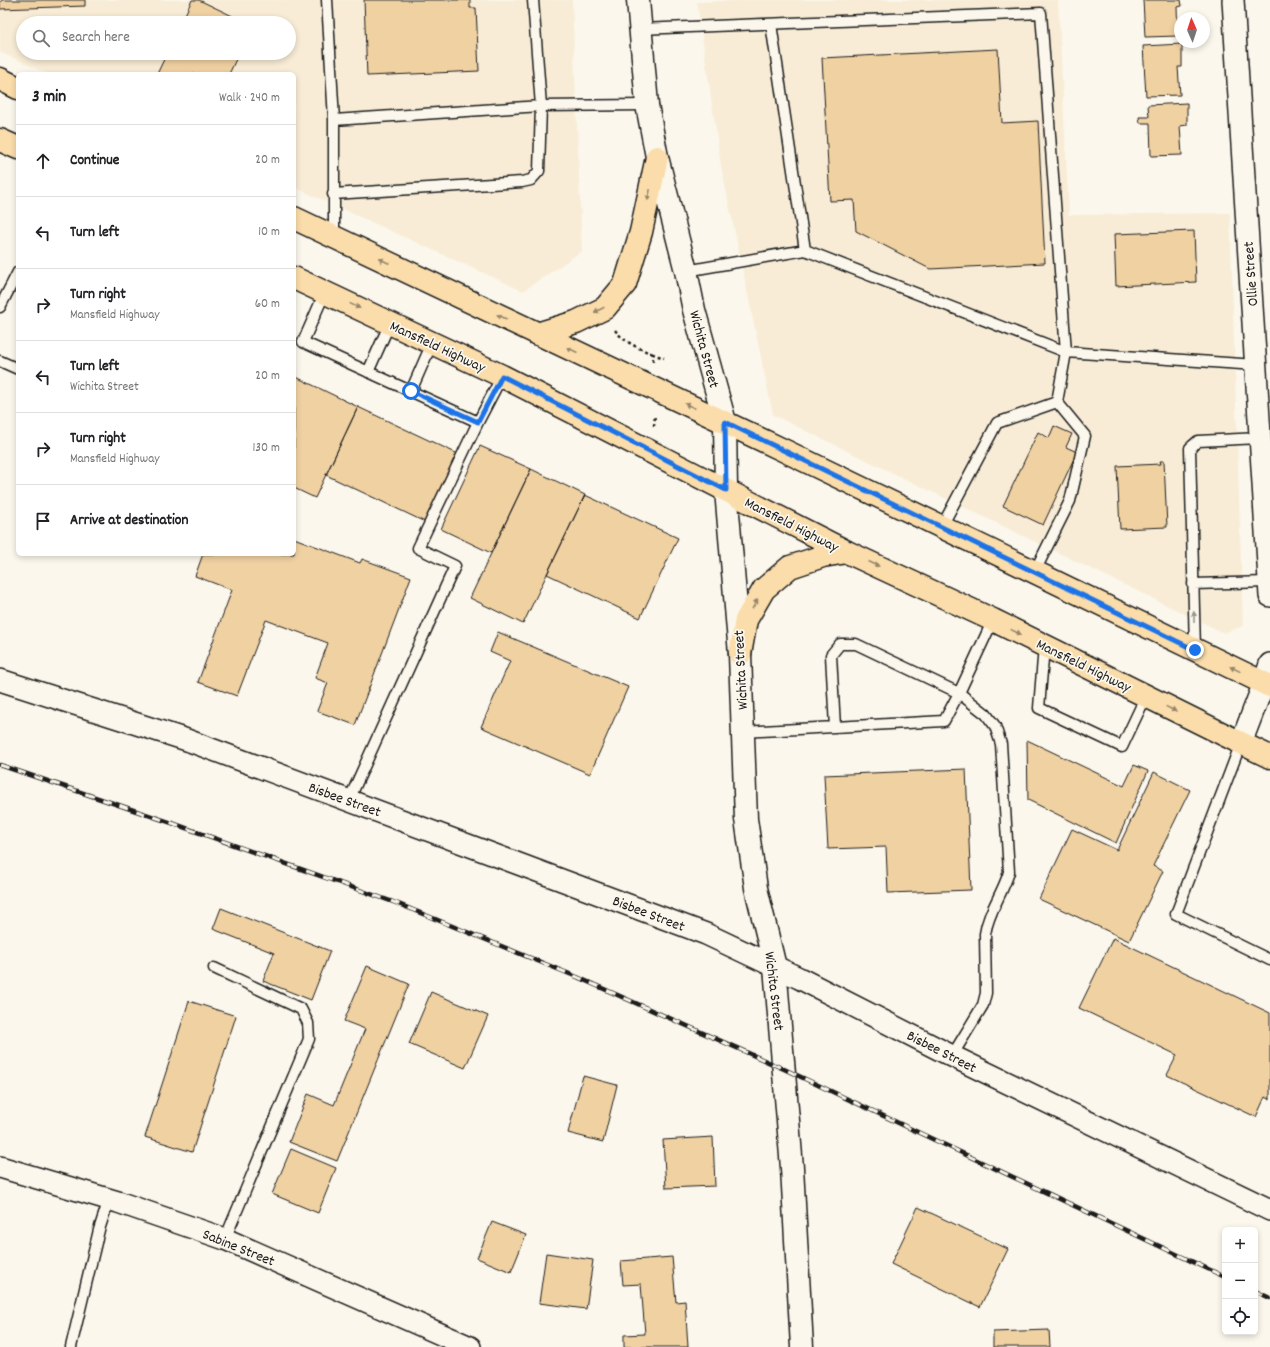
<!DOCTYPE html>
<html lang="en">
<head>
<meta charset="utf-8">
<style>
  :root { --surface:#fff; --page:#f2f2f2; --text:#202124; --muted:#757577; --line:#e0e0e0 }
  body { margin:0; font-family:Dekko,sans-serif; background:var(--page); color:var(--text) }
  .controls { position:absolute; right:12px; bottom:12px; display:grid; overflow:hidden; border-radius:6px; box-shadow:0 2px 6px #0003 }
  .controls button { width:36px; height:36px; display:grid; place-items:center; padding:0; border:0; border-bottom:1px solid var(--line); background:var(--surface); color:var(--text); font:20px sans-serif }
  .compass { position:absolute; left:1174px; top:12px; width:36px; height:36px; border-radius:50%; background:var(--surface); box-shadow:0 2px 6px #0003; rotate:357deg }
  .stop { position:absolute; width:12px; height:12px; margin:-9px; border:3px solid #1a73e8; border-radius:50%; background:#fff }
  .stop.end { background:#1a73e8; border-color:#fff; box-shadow:0 1px 4px #0008 }
  .list { margin:0; padding:0; list-style:none }
  h2 { display:flex; justify-content:space-between; align-items:center; height:52px; margin:0; padding:0 16px; font-size:17px }
  h2 small { font-size:13px; font-weight:400; color:var(--muted) }
  .list li { display:grid; grid-template-columns:26px 1fr auto; gap:12px; align-items:center; box-sizing:border-box; height:72px; padding:0 16px; border-top:1px solid var(--line) }
  .list b { display:block; font-size:15px; white-space:nowrap }
  .list p { margin:0; font-size:13px; white-space:nowrap; color:var(--muted) }
  .list em { font-size:13px; font-style:normal; color:var(--muted) }
  .icon { flex:none; width:22px; height:22px; fill:none; stroke:currentColor; stroke-width:2; stroke-linecap:round; stroke-linejoin:round }
  .map { position:relative; flex:none; width:1270px; height:1347px; overflow:hidden }
  .search { position:absolute; background:var(--surface); box-shadow:0 2px 6px #0003; left:16px; top:16px; width:280px; height:44px; display:flex; align-items:center; gap:10px; box-sizing:border-box; padding:0 14px; border-radius:22px; color:var(--muted); font-size:15px }
  .panel { position:absolute; background:var(--surface); box-shadow:0 2px 6px #0003; left:16px; top:72px; width:280px; height:484px; border-radius:6px }
  .map>svg:first-child { display:block }
  .built { fill:#f8ecd6; fill-rule:evenodd }
  .building { fill:#f0d1a2; stroke:#1c1c1c }
  .lines { fill:none; stroke-linecap:round; stroke-linejoin:round }
  .lane-casing { stroke:#1c1c1c; stroke-width:13 }
  .street-casing { stroke:#1c1c1c; stroke-width:24 }
  .secondary-casing { stroke:#1c1c1c; stroke-width:25 }
  .primary-casing { stroke:#1c1c1c; stroke-width:25 }
  .path { stroke:#1c1c1c; stroke-width:2.5; stroke-dasharray:3 3; stroke-linecap:butt }
  .lane { stroke:#fbf7ec; stroke-width:10 }
  .street { stroke:#fbf7ec; stroke-width:21 }
  .secondary { stroke:#fbf7ec; stroke-width:22 }
  .primary { stroke:#fbddab; stroke-width:22 }
  .rail-casing { stroke:#1c1c1c; stroke-width:4.5 }
  .rail { stroke:#fbf7ec; stroke-width:3; stroke-dasharray:9; stroke-linecap:butt }
  .oneway { fill:#97866b }
  .oneway2 { fill:#97948e }
  .route { stroke:#1a73e8; stroke-width:5 }
  .labels { text-anchor:middle; stroke-width:3.5; stroke-linejoin:round; paint-order:stroke }
  .street-label { font-size:15px; fill:#1c1c1c; stroke:#fbf7ec }
</style>
</head>
<body>
<div class="map">
<svg width="1270" height="1347" viewBox="0 0 1270 1347">
  <rect width="100%" height="100%" fill="#fbf7ec"/>
  <filter id="ink" filterUnits="userSpaceOnUse"><feTurbulence type="fractalNoise" baseFrequency=".025" numOctaves="2"/><feDisplacementMap in="SourceGraphic" scale="8" xChannelSelector="R" yChannelSelector="G"/><feConvolveMatrix kernelMatrix="1 2 1 2 8 2 1 2 1" color-interpolation-filters="sRGB"/></filter>
  <g filter="url(#ink)">
    <path class="built" d="M0,0H572L582,251L523,291L294,187V74H48L0,52ZM23,23H289V53H23Z
      M751,0H1058L1069,215L1230,213L1243,626L1224,633L773,415L721,166L697,2Z"/>
    <path class="building" d="M2,0H85V6L0,9V2Z
      M192,0H199L247,23H181Z
      M364,0H470V8H476L479,71L367,76Z
      M1143,0H1181L1182,6L1177,7L1178,36L1145,37Z
      M1182,44V67H1178L1180,95L1146,96L1143,46Z
      M998,49L1002,123L1038,121L1045,263L930,269L856,231L854,200L830,201L822,58Z
      M167,53H239L229,74H157Z
      M1187,103V125L1180,126L1182,155L1151,156L1150,123H1140L1139,117H1149L1148,105Z
      M1194,231L1196,282L1116,286L1114,234Z
      M294,376L358,407L315,498L294,488Z
      M358,407L458,454L425,522L326,475Z
      M1054,426L1072,434L1066,447L1077,452L1043,525L1003,506L1038,432L1049,438Z
      M480,446L531,469L491,553L441,529Z
      M1160,461H1164L1167,527L1120,529L1117,466L1161,464Z
      M531,469L585,495L523,624L470,598Z
      M585,495L678,538L640,618L547,574Z
      M294,538L360,563L362,559L411,577L355,725L317,711L328,683L315,678L328,643L266,620L237,696L198,682L232,590L195,576L203,554H294Z
      M498,632L628,687L590,774L481,727L510,661L490,652Z
      M1027,740L1124,786L1134,765L1148,771L1116,843L1028,800Z
      M966,769L971,890L888,893L886,847L828,849L824,775Z
      M1154,772L1190,790L1153,866L1163,871L1129,941L1039,899L1072,829L1117,850Z
      M221,908L330,951L311,1000L263,981L274,953L213,929Z
      M1113,938L1270,1013V1099L1265,1097L1256,1117L1167,1075L1177,1055L1079,1008Z
      M367,966L409,984L337,1161L289,1142L308,1094L334,1105L365,1029L344,1021Z
      M431,992L488,1016L465,1068L409,1044Z
      M189,1001L236,1016L192,1152L145,1137Z
      M583,1076L617,1085L603,1142L568,1133Z
      M713,1137L715,1186L666,1188L663,1140Z
      M291,1149L336,1168L318,1213L272,1194Z
      M918,1207L1008,1249L980,1307L891,1264Z
      M492,1222L526,1235L511,1272L477,1258Z
      M546,1253L593,1260L586,1309L539,1303Z
      M672,1257L676,1302L685,1301L688,1347H624V1335L645,1334L641,1284L623,1285L621,1261Z
      M1049,1330L1050,1347H993V1332Z"/>
    <g class="lines">
      <g class="lane-casing">
        <path id="lane" d="M327,0L334,120
          M771,24L805,250
          M640,29L1041,13L1066,352L805,250L686,271
          M333,194L522,182L531,180L539,171L541,106L647,105
          M334,237V120L541,106L533,0
          M325,292L303,342L478,422
          M0,307L18,272
          M0,361L18,369
          M368,372L390,323
          M411,391L432,343
          M942,526L997,423L1057,402L1066,352L1256,365
          M1035,571L1070,501L1085,436L1057,402
          M1193,584L1269,582
          M1044,646L1039,708L1122,747L1146,696
          M1195,650L1190,448L1198,441L1260,438
          M835,727L831,655L840,644H856L959,693L986,714L995,726L1001,744L1009,872C1003,893 988,912 985,934L986,993L983,1005L952,1056
          M743,732L944,721L959,693L993,620
          M1241,743L1176,914L1270,960
          M349,800L455,566L418,548L478,422L502,376
          M214,968L301,1009L308,1023L309,1039L225,1239
          M71,1347L99,1230L109,1199"/>
      </g>
      <g class="street-casing">
        <path id="street" d="M1233,0L1270,596
          M0,680L187,740L706,934L799,978L952,1056L1270,1210
          M1241,743L1264,683L1270,664
          M0,1167L118,1202L225,1239L470,1347"/>
      </g>
      <g class="secondary-casing">
        <path id="secondary" d="M638,0L647,105L657,157L686,271L694,310L725,422L726,490L740,654L746,819L756,888L775,967L792,1168L802,1347"/>
      </g>
      <g class="primary-casing">
        <path id="primary" d="M0,79L18,88
          M0,140L18,148
          M294,218L783,450L1270,686
          M294,278L502,376L847,552L993,620L1241,743L1270,757
          M537,334L576,322L605,308L625,284L641,232L657,157
          M740,654L746,620L764,589L790,567L823,556L847,552"/>
      </g>
      <path class="path" d="M615,330C624,342 638,348 653,354
        M653,361V354L664,358
        M654,426L655,415"/>
      <use href="#lane" class="lane"/>
      <use href="#street" class="street"/>
      <use href="#secondary" class="secondary"/>
      <use href="#primary" class="primary"/>
      <g class="rail-casing">
        <path id="rail" d="M0,765L172,823L396,903L577,977L784,1069L1225,1277
          M1255,1291L1270,1298"/>
      </g>
      <use href="#rail" class="rail"/>
    </g>
    <defs><path id="oneway-solid" d="M-6-.8H1V-3.2L6.5 0L1 3.2V.8H-6Z"/></defs>
    <g class="oneway">
      <use href="#oneway-solid" transform="translate(649 195) rotate(102)"/>
      <use href="#oneway-solid" transform="translate(384 261) rotate(-155)"/>
      <use href="#oneway-solid" transform="translate(355 306) rotate(26)"/>
      <use href="#oneway-solid" transform="translate(599 310) rotate(153)"/>
      <use href="#oneway-solid" transform="translate(502 317) rotate(-155)"/>
      <use href="#oneway-solid" transform="translate(572 350) rotate(-155)"/>
      <use href="#oneway-solid" transform="translate(690 406) rotate(-155)"/>
      <use href="#oneway-solid" transform="translate(874 564) rotate(25)"/>
      <use href="#oneway-solid" transform="translate(755 604) rotate(-60)"/>
      <use href="#oneway-solid" transform="translate(1016 632) rotate(26)"/>
      <use href="#oneway-solid" transform="translate(1235 669) rotate(-154)"/>
      <use href="#oneway-solid" transform="translate(1171 709) rotate(26)"/>
    </g>
    <use class="oneway2" href="#oneway-solid" transform="translate(1194 617) rotate(-91)"/>
  </g>
  <g class="lines" filter="url(#ink)">
    <path class="route" d="M411,391L478,422L502,376L726,490L725,422L1195,650"/>
  </g>
  <g class="labels">
    <g class="street-label">
      <text transform="translate(1250 274) rotate(-94)" y="5">Ollie Street</text>
      <text transform="translate(438 346) rotate(25)" y="5">Mansfield Highway</text>
      <text transform="translate(705 349) rotate(75)" y="5">Wichita Street</text>
      <text transform="translate(792 524) rotate(27)" y="5">Mansfield Highway</text>
      <text transform="translate(1084 665) rotate(26)" y="5">Mansfield Highway</text>
      <text transform="translate(740 670) rotate(-93)" y="5">Wichita Street</text>
      <text transform="translate(345 799) rotate(20)" y="5">Bisbee Street</text>
      <text transform="translate(649 913) rotate(21)" y="5">Bisbee Street</text>
      <text transform="translate(775 991) rotate(83)" y="5">Wichita Street</text>
      <text transform="translate(942 1051) rotate(27)" y="5">Bisbee Street</text>
      <text transform="translate(239 1247) rotate(22)" y="5">Sabine Street</text>
    </g>
  </g>
</svg>
<div class="controls">
<button>+</button>
<button>−</button>
<button><svg class="icon" aria-label="locate" viewBox="0 0 24 24"><circle cx="12" cy="12" r="6"/><path d="M12 2v4M12 18v4M2 12h4M18 12h4"/></svg></button>
</div>
<svg class="compass" viewBox="-18 -18 36 36"><path d="M0-13l5 13h-10z" fill="#e53935"/><path d="M0 13l5-13h-10z" fill="#757577"/></svg>
<div class="stop" style="left:411px;top:391px"></div>
<div class="stop end" style="left:1195px;top:650px"></div>
<div class="search"><svg class="icon" aria-label="search" viewBox="0 0 24 24"><circle cx="10" cy="10" r="6"/><path d="M15 15l6 6"/></svg>Search here</div>
<section class="panel">
<h2>3 min<small>Walk · 240 m</small></h2>
<ul class="list">
<li><svg class="icon" aria-label="ahead" viewBox="0 0 24 24"><path d="M12 20V5M6 11l6-6 6 6"/></svg><div><b>Continue</b></div><em>20 m</em></li>
<li><svg class="icon" aria-label="left" viewBox="0 0 24 24"><path d="M17 20v-9H6M10 6l-5 5 5 5"/></svg><div><b>Turn left</b></div><em>10 m</em></li>
<li><svg class="icon" aria-label="right" viewBox="0 0 24 24"><path d="M7 20v-9h11M14 6l5 5-5 5"/></svg><div><b>Turn right</b><p>Mansfield Highway</p></div><em>60 m</em></li>
<li><svg class="icon" aria-label="left" viewBox="0 0 24 24"><path d="M17 20v-9H6M10 6l-5 5 5 5"/></svg><div><b>Turn left</b><p>Wichita Street</p></div><em>20 m</em></li>
<li><svg class="icon" aria-label="right" viewBox="0 0 24 24"><path d="M7 20v-9h11M14 6l5 5-5 5"/></svg><div><b>Turn right</b><p>Mansfield Highway</p></div><em>130 m</em></li>
<li><svg class="icon" aria-label="arrive" viewBox="0 0 24 24"><path d="M6 21V4h12l-3 4 3 4H6"/></svg><div><b>Arrive at destination</b></div></li>
</ul>
</section>
</div>
</body>
</html>
